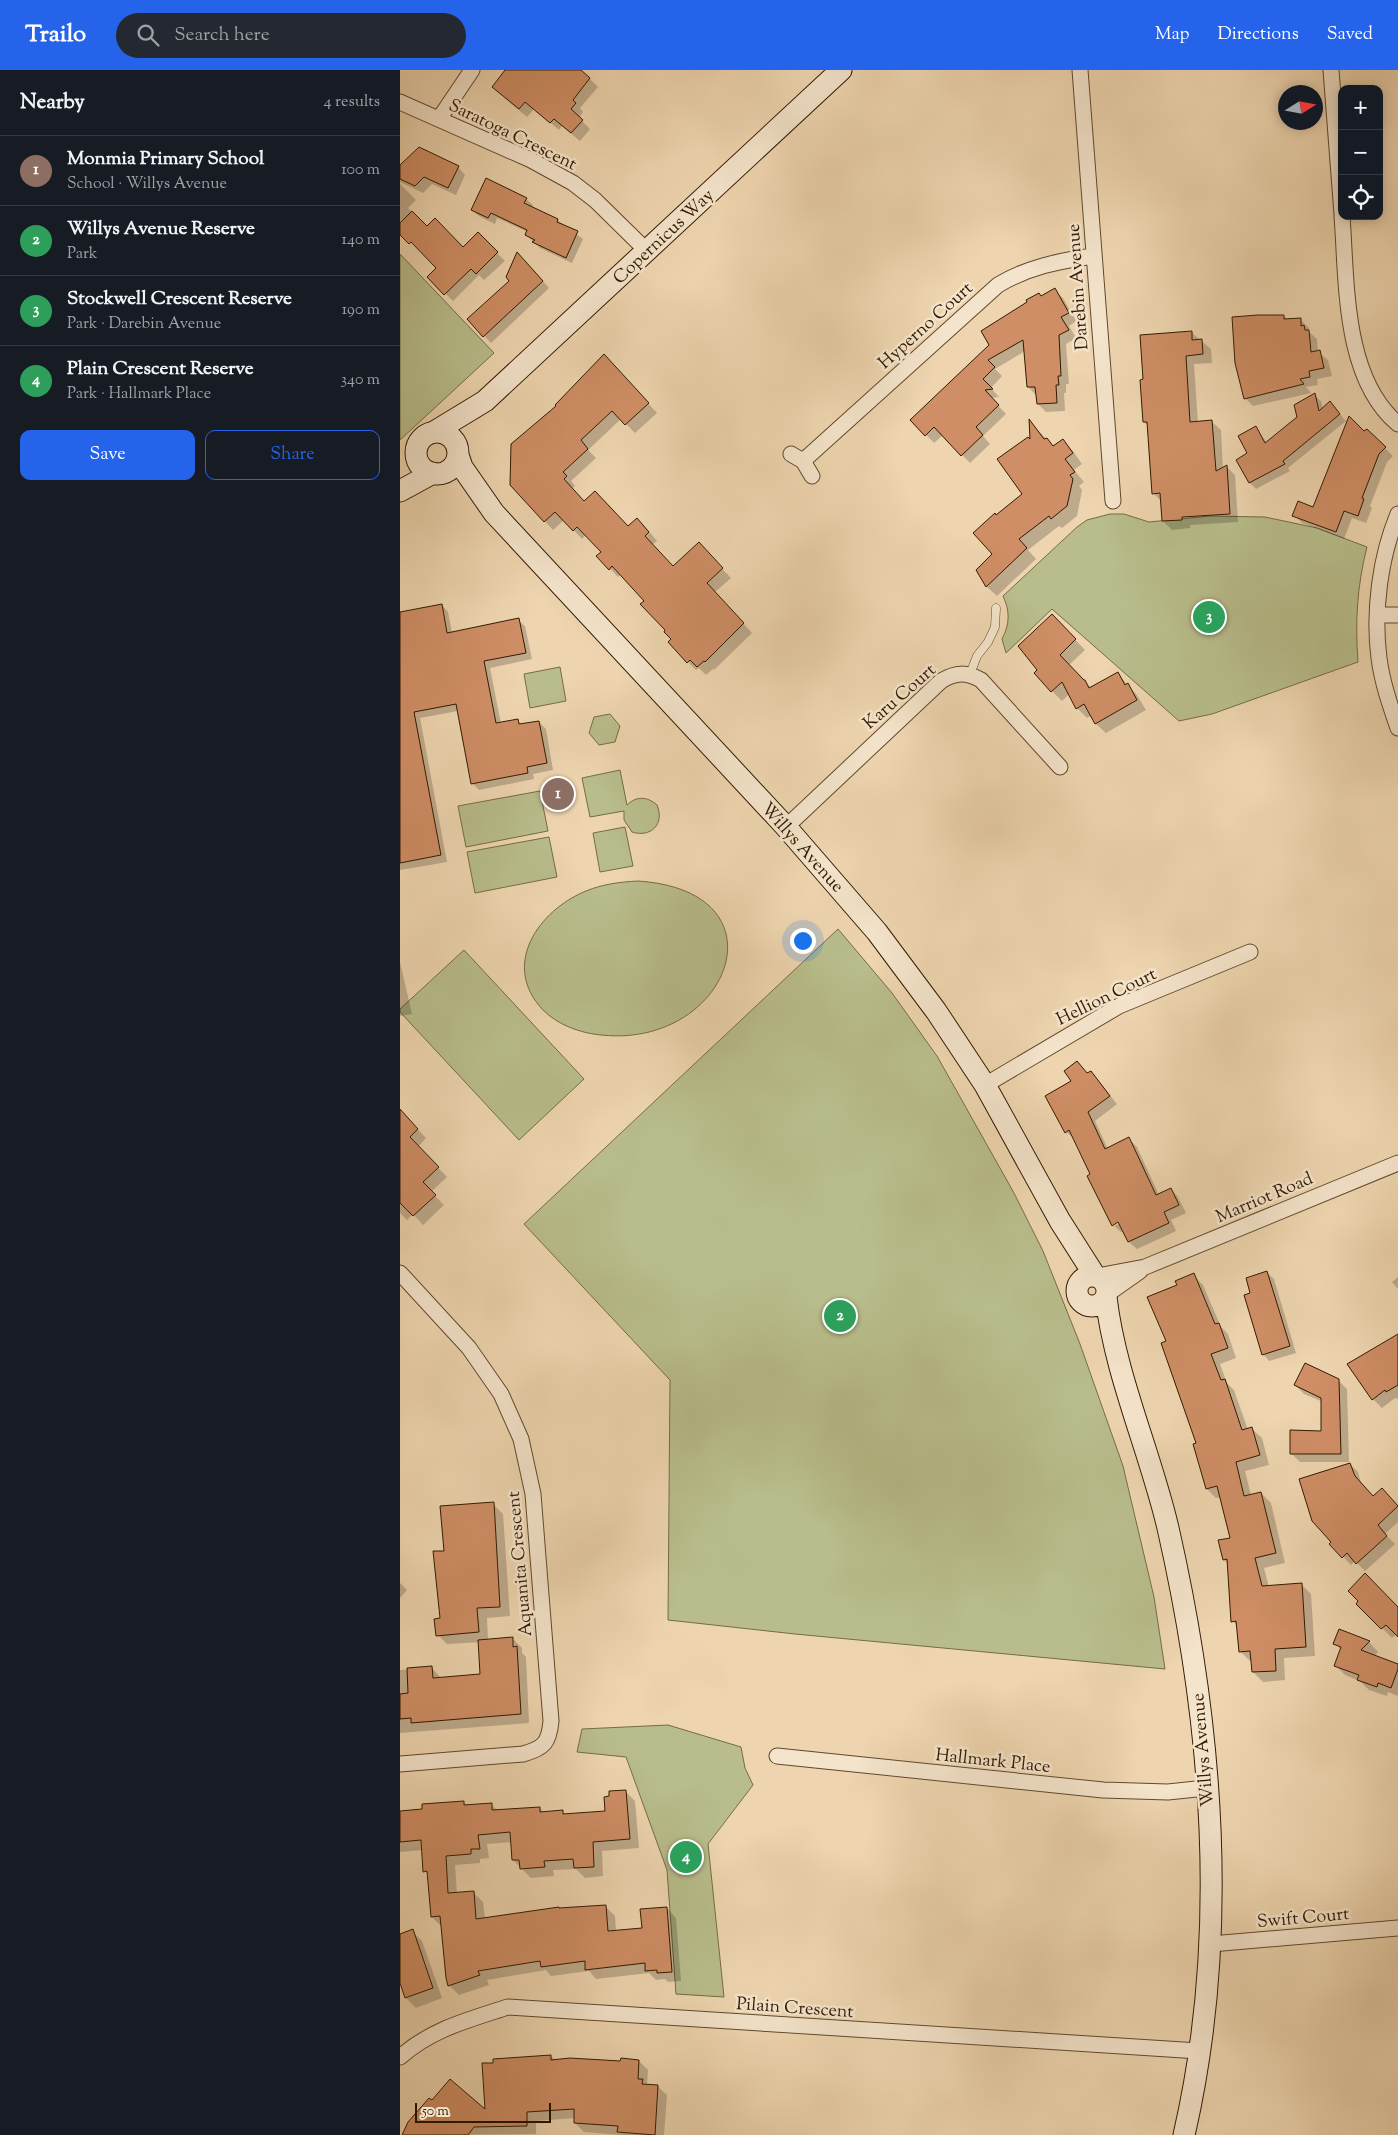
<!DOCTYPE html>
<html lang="en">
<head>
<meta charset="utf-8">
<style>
  :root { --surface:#171b24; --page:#242831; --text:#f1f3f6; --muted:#9ea1a6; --line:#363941; --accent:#2563eb }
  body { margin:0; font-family:"Sorts Mill Goudy",serif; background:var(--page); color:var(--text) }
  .controls { position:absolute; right:15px; top:15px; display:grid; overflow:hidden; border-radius:10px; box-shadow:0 2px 12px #0003 }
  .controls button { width:45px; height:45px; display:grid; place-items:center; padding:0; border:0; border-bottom:1px solid var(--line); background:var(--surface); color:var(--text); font:25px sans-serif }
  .compass { position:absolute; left:878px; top:15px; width:45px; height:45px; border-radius:50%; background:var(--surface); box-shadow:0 2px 12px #0003; rotate:79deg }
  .scale { position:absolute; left:15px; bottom:12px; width:136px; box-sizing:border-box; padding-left:5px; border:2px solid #321a00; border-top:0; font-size:14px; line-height:18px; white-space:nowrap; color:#321a00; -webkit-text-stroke:4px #f4e4cb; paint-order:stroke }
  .you { position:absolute; left:402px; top:870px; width:18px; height:18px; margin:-12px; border:4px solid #fff; border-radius:50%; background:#1a73e8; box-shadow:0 0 0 8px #1a73e833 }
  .badge { display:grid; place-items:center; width:32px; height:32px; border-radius:50%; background:var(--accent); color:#fff; font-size:16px; font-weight:700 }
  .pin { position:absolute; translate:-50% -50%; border:2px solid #fff; box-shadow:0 1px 5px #0006 }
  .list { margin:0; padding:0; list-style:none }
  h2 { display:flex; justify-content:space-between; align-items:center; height:65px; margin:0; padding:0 20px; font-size:21px }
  h2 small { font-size:16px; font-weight:400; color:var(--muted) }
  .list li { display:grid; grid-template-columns:32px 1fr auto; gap:15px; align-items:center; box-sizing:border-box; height:70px; padding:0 20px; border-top:1px solid var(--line) }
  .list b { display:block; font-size:19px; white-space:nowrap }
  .list p { margin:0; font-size:16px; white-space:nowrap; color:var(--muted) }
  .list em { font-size:16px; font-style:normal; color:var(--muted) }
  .actions { display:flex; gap:10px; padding:15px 20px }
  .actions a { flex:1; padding:11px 0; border:1px solid var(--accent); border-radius:10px; text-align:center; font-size:18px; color:var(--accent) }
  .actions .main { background:var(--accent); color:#fff }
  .icon { flex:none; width:28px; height:28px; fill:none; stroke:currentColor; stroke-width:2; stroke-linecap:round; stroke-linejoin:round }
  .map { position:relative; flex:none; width:998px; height:2065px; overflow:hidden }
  header { display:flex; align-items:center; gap:30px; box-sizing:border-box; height:70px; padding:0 25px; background:var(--accent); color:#fff }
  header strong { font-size:24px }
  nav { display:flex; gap:28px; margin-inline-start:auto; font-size:18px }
  .search { width:350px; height:45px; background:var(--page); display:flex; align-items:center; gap:12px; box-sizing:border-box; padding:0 18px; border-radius:28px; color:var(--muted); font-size:19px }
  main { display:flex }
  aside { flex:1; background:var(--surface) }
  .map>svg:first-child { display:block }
  .green { fill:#b8bd8b; stroke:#756c46 }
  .shadow { fill:#0003 }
  .building { fill:#cf8e65; stroke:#321a00 }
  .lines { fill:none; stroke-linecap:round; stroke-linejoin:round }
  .lane-casing { stroke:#61492c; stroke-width:9 }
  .street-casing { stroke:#61492c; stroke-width:17 }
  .secondary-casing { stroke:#321a00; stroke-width:23 }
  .lane { stroke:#f4e4cb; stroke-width:8 }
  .street { stroke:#f4e4cb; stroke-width:15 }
  .secondary { stroke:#f4e4cb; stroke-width:21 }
  .labels { text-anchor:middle; stroke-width:5; stroke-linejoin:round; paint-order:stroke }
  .street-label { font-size:18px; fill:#321a00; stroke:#f4e4cb }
</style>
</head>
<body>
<header>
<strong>Trailo</strong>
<div class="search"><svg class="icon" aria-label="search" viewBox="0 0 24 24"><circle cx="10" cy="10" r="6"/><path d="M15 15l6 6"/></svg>Search here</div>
<nav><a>Map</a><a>Directions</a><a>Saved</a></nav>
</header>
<main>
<aside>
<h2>Nearby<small>4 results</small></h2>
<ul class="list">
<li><span class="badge" style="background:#8d6e63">1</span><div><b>Monmia Primary School</b><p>School · Willys Avenue</p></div><em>100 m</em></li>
<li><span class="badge" style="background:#2e9e5b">2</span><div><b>Willys Avenue Reserve</b><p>Park</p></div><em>140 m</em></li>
<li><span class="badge" style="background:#2e9e5b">3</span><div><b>Stockwell Crescent Reserve</b><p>Park · Darebin Avenue</p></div><em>190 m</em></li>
<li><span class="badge" style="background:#2e9e5b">4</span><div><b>Plain Crescent Reserve</b><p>Park · Hallmark Place</p></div><em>340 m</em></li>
</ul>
<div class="actions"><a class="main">Save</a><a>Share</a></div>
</aside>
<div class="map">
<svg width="998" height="2065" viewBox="0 0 998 2065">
  <rect width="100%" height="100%" fill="#eed5af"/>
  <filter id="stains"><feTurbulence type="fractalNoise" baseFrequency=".004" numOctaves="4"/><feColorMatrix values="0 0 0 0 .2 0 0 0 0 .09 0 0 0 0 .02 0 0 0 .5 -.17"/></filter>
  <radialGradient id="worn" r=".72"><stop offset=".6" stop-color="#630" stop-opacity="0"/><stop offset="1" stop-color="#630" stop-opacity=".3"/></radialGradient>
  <path class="green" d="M0,184L94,283L0,370Z
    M710,444H724L749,452L810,446L865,447L917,458L967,477C957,516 955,552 958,592L812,644L779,651L652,539L606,583L602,569C610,554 610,541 603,526L677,457L687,450Z
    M160,597L166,631L130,638L124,604Z
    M210,644L220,656L215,672L199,675L189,663L194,647Z
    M220,700L227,735C236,726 247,726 257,735C265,754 251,768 232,762L224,750V741L190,747L182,708Z
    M140,721L148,761L66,777L58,736Z
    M225,757L233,796L200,802L193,763Z
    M149,767L157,807L75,823L67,782Z
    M238,811C390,821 329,979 201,965C180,963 158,955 143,940C100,895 139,840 186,821C203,814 220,812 238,811Z
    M438,859L492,923L537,986L614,1123L643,1181L680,1274L723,1396L754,1527L765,1599L395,1564L268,1550L270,1310L124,1154Z
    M64,880L184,1009L119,1070L0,942V939Z
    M268,1655L341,1677L345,1698L353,1715L308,1774L324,1927L276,1924L267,1800L226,1687L177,1682L182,1659Z"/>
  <path class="shadow" d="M107,0H179L190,9L198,17L180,38L183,42L179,48L190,59L180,71L162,56L159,60L134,39L127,47L101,25L93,17Z
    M0,97H58L65,105L56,125L32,114L23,123L0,112Z
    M0,114L16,130L8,138L27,158L63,179L78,164L105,191L84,210L79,205L53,231L29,207L38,198L0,162Z
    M126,129L133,135L131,138L157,150L183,169L172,193L140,178L126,165L128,162L97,148L95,154L79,146L72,140Z
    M124,190L149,218L91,273L68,249L111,211Z
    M654,220L663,228L676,251L669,256L676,268L666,274L669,314H666V323H664L665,341L646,342L638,334L636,325L628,317L625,281L595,299L602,306L591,318L599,327L591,328L606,344L583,366L590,374L570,393L543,365L534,373L512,350L641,227Z
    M884,246L888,250L900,249L909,258V262L917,269L918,282L928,290L932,306L917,309L918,315L906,317L911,323L853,336L845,328Z
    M791,262L811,279L812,293L794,294L798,353L812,352L821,360L823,398L826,396L835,405L838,452L790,455V458L772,460L763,451L762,432L753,423L748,356L744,352V310Z
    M213,295L257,343L235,363L221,349L188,380L196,388L171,411L175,416L172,418L184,433L228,458H246L257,471L252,475L273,498L307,483L331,508L315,522L352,563L314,600L313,599L306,605L299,598L296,600L288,592L245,531L221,504L218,507L198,486L202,482L186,465L182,469L164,450L153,460L112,415Z
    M914,325L921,331L923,339L930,333L946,351L888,398L890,401L856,419L850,413L849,384L855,357L867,373L898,347Z
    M630,352L654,377L663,371L673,381L682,394L674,400L684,412L679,416L682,420L677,446L662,458L659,456L628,480L636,489L597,526L587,517L577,500L594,484L596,446L624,425L632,372Z
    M967,360L993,386L987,392L970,436L972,438L966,453L952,448L944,469L902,453L894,445L914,438Z
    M42,535L48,542L52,563L118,550L125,556L132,589L90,598L101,654L117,650L122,655L139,652L146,659L153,700L133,704L134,709L79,720L72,713L58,641L20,648L47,792L0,800V543Z
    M662,556L685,580L669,595L691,618L718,604L737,625L746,640L706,663L696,654L692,645L687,648L677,638L669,624L662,631L652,621L636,603Z
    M0,892L12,944L0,946Z
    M677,992L688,1004L691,1002L698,1010L717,1034L695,1051L708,1079L729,1069L737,1077L759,1125L771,1119L778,1127L786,1143L771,1150L776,1161L737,1179L729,1172L724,1161L721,1162L714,1156L725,1151L723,1148L713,1155L675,1069L666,1062Z
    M0,1041L26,1068L18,1077L47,1107L31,1122L44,1135L23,1155L13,1144L7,1150L0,1143Z
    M867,1203L874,1209L896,1283L869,1291L863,1284L852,1224Z
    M793,1205L803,1215L821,1257L828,1264L836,1288L820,1294L827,1313L834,1320L848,1360L852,1359L862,1368L869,1395L845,1401L851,1425L861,1423L871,1433L885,1493L864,1498L869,1517L901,1514L911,1524L915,1586L884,1588L885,1610L863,1612L853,1602L852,1591H850L840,1581L838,1557L833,1551L828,1494L824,1490L831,1468L821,1427L816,1428L807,1419L797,1374L768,1272L778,1216Z
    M998,1207V1219L992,1212Z
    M998,1272V1329L995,1328L982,1338L973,1329L949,1294Z
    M938,1310L947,1319L949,1392H900L891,1383L922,1362L923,1332L904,1324L895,1315Z
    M950,1394L958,1402L962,1416L973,1427H990L998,1437V1452L985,1464L995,1474L965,1501L955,1491L951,1495L931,1474Z
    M93,1434L103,1444L110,1546L87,1548L88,1570L112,1568L122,1578V1583L126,1587L129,1653L0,1663V1600L32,1598L41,1608L82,1605L85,1572L47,1574L37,1564L42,1550L45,1482Z
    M965,1505L998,1538V1565L997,1564L992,1568L958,1534Z
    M0,1513L7,1520L0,1528Z
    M969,1572L978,1582L974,1586L998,1595V1626L988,1622L987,1626L969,1620L960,1611L945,1605L935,1595L941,1580L935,1573Z
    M225,1721L235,1731L239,1778L202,1781L203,1806L185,1808L176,1799L153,1800L154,1806L131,1808L113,1790L112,1772L87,1774L89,1788L80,1789V1793L55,1795L57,1824L73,1822L83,1832L85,1849L205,1836L215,1846L216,1861L243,1859L267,1838L276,1848L281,1911L268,1912L265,1909L256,1910L249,1903L196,1909L189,1901L151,1906L146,1900L87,1910L89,1915L59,1925L50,1916L47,1907L42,1857L32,1847L29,1805L25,1801L23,1780L0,1782V1742L23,1740L63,1732L68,1736L91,1734L98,1741L140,1738L144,1743L162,1741L166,1745L206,1742Z
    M12,1861L22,1871L42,1928L16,1938L6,1928L0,1909V1865Z
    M151,1986L155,1991L222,1993L239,1991L248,2000L247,2015L257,2016L267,2025L264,2065H222L184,2062L175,2053V2048L136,2051V2064L4,2065L86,2042Z"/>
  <path class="building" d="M105,0H181L190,8L173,30L176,33L171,39L183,50L171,63L154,49L150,53L125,32L119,39L92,17Z
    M19,77L59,96L48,118L24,107L15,116L0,109V95Z
    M86,108L127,128L124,133L158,149L157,152L178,161L166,188L132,172L135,170L125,165L127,160L91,143L88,148L71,140Z
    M12,141L27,156L35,148L63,177L78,162L98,182L76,204L71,199L44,225L27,207L36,198L11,172L9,174L0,165V153Z
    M117,182L143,211L83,267L67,249L109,211L106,207Z
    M655,218L669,243L661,247L669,260L659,265L661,306H658L659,315H656L657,333L637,334L635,317H627L623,270L588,290L595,297L583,309L593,319L585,320L599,335L576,357L583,365L561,386L534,357L525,366L510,350L589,275L581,261L627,232L626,230L639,223L641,226Z
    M858,245H884V249L901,248V256L904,255L905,260H909L911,282L920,280L924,298L909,301L910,307L900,309L904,314L844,329L835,293L832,247Z
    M792,261V270L802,269L803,284L786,286L790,352L812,350L816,401L827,395L830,444L782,447V450L762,451L760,423L752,424L747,352H743L740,310L743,309L740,265Z
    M204,284L249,333L225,355L212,341L181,370L188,379L163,402L167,406L164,409L184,431L195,421L228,456L237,448L249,462L245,466L273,496L299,472L323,498L307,513L344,553L305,592L304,591L297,597L290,590L287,593L268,572L271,569L264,562L265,560L240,534L244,531L212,496L209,500L196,486L201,482L177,457L173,461L155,442L144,452L110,415L111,374L156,336L155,335Z
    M915,323L919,341L930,331L940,344L883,391L885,394L849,413L836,390L847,383L838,366L856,356L865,373L897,347L894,335Z
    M949,346L964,361L967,359L986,377L979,384L962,428L964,429L958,446L944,441L936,462L892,446L898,431L913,437Z
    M629,349L644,369L647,368L653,376L663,369L673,383L665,389L675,402L670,405L673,409L667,436L651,449L649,446L619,469L627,478L586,517L576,500L592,484L573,463L595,443L596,445L622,424L597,389L628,367L630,369Z
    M42,534L47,563L119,548L126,583L84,591L96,653L118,649L119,654L139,651L147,693L127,697L128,703L71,714L56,634L14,642L41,785L0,793V542Z
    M652,544L676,569L660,585L684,610H685L689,618L718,602L725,615L728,613L737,630L695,654L684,634L676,639L662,612L651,622L634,603L637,600L618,576Z
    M677,991L687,1003L691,1001L710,1026L688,1042L705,1079L729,1067L756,1125L771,1118L779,1135L764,1142L769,1153L728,1172L718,1152L712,1156L687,1106L690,1104L669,1060L665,1063L645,1026L671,1011L664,1001Z
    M0,1039L18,1059L10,1067L39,1097L23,1112L36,1125L13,1146L0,1133Z
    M867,1201L890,1276L862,1285L844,1225L850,1223L846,1208Z
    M794,1203L815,1254L819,1253L828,1278L811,1284L821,1310L825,1309L842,1360L852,1357L860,1385L836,1392L844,1426L861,1422L876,1483L855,1488L862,1516L902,1513L906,1577L875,1579L876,1601L852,1602L850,1581L839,1582L836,1551L831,1552L827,1489L823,1490L818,1470L830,1468L817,1416L806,1419L793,1374L796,1373L761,1273L766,1271L747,1227L777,1215L775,1211Z
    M998,1264V1315L986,1322L985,1320L972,1330L947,1294Z
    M905,1293L939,1309L941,1384H890V1360L921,1361V1328L894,1315Z
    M950,1393L955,1406L973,1426L982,1418L998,1436L978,1455L987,1466L956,1494L947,1483L942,1488L929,1474L931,1472L912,1451L899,1409Z
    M94,1432L100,1537L77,1538L79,1562L36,1566L34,1549L40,1548L33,1481H44L40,1436Z
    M965,1503L998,1537V1567L986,1555L981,1559L956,1534L958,1531L948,1521Z
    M939,1559L970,1571L961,1580L998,1594V1599L991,1618L978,1613L977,1617L957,1610L959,1605L934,1596L941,1577L933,1574Z
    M113,1567V1577L117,1576L121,1644L11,1653V1648L0,1649V1624L8,1623L7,1598L32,1596L33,1608L80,1604L78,1570Z
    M226,1720L230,1769L193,1772L194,1797L174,1798L173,1789L144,1791L145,1797L120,1799L119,1790H112L110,1762L78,1765L80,1779H71V1784L46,1786L48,1823L74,1821L76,1849L159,1837V1838L206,1835L208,1861L242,1858L240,1839L267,1837L272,1902L257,1903V1900L245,1901V1893L185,1900V1891L141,1897L140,1891L78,1901L80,1905L48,1916L46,1908L40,1846L31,1847L27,1801L23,1802L21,1770L0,1772V1741L22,1739V1734L64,1731V1735L92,1733V1740L140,1737V1742L163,1740V1744L205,1741L204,1727L209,1726V1721Z
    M13,1859L33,1918L5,1928L0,1913V1864Z
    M151,1985V1990L170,1988L220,1991L221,1988L239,1990L238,2009H243L242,2014L258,2015L255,2065L217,2062L218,2056L174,2053V2039L127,2042V2056L74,2057L68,2065H2L8,2052L29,2028L32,2030L50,2009L85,2039L82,1993H93V1989Z"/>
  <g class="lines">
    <g class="lane-casing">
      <path id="lane" d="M570,604L577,586L588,572L595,557L596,538"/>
    </g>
    <g class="street-casing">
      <path id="street" d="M680,0L713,431
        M931,0L942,144
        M0,32L131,90L173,113L195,130L247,181
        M39,49L72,0
        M942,146C947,212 943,308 998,354
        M391,384L403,391L412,406
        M403,391L598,215C628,197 659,191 693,186
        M998,444C980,487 973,542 979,588C982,612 990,635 998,658
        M978,545H998
        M386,757L541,611C556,602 566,602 581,610L660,697
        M585,1015L719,936L850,882
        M0,1203L69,1278L101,1324L121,1369L133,1424L151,1651C149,1673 144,1678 123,1684L0,1694
        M697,1206L745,1197L998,1093
        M706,1225L740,1201
        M377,1686L703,1720L768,1722L806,1718
        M811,1874L998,1858
        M0,1987C32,1959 68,1950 108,1937L799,1981"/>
    </g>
    <g class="secondary-casing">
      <path id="secondary" d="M34,362L85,331L441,0
        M16 383a21 21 0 1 1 42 0a21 21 0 1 1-42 0Z
        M58,385L62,397L94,443L386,757L477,862L536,941L585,1015L660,1151L695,1206
        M0,421L33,403
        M677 1221a15 15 0 1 1 30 0a15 15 0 1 1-30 0Z
        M706,1227C715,1305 750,1381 768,1458C813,1656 830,1866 784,2065"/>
    </g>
    <use href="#lane" class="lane"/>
    <use href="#street" class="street"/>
    <use href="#secondary" class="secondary"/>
  </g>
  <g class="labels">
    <g class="street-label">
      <text transform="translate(113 64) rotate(26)" y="6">Saratoga Crescent</text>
      <text transform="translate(263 166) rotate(-43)" y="6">Copernicus Way</text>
      <text transform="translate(677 217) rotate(-94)" y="6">Darebin Avenue</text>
      <text transform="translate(525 255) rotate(-42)" y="6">Hyperno Court</text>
      <text transform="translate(499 626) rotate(-41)" y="6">Karu Court</text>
      <text transform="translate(403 777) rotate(48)" y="6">Willys Avenue</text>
      <text transform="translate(706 926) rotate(-26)" y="6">Hellion Court</text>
      <text transform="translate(864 1127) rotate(-23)" y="6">Marriot Road</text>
      <text transform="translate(119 1494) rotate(-95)" y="6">Aquanita Crescent</text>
      <text transform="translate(802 1680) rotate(-95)" y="6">Willys Avenue</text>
      <text transform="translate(593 1690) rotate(6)" y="6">Hallmark Place</text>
      <text transform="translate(903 1847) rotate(-5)" y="6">Swift Court</text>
      <text transform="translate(395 1937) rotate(4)" y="6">Pilain Crescent</text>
    </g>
  </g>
  <rect width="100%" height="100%" filter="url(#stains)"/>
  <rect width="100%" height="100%" fill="url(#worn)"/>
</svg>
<div class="controls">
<button>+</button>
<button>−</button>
<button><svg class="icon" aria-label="locate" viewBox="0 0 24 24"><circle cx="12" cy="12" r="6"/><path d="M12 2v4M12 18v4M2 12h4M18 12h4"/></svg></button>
</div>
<svg class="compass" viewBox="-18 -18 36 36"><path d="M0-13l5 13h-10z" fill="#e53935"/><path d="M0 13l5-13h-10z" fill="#9ea1a6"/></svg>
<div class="scale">50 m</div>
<div class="you"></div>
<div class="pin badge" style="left:158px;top:724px;background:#8d6e63">1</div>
<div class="pin badge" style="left:440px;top:1246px;background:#2e9e5b">2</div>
<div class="pin badge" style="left:809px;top:547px;background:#2e9e5b">3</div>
<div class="pin badge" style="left:286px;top:1787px;background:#2e9e5b">4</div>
</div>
</main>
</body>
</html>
